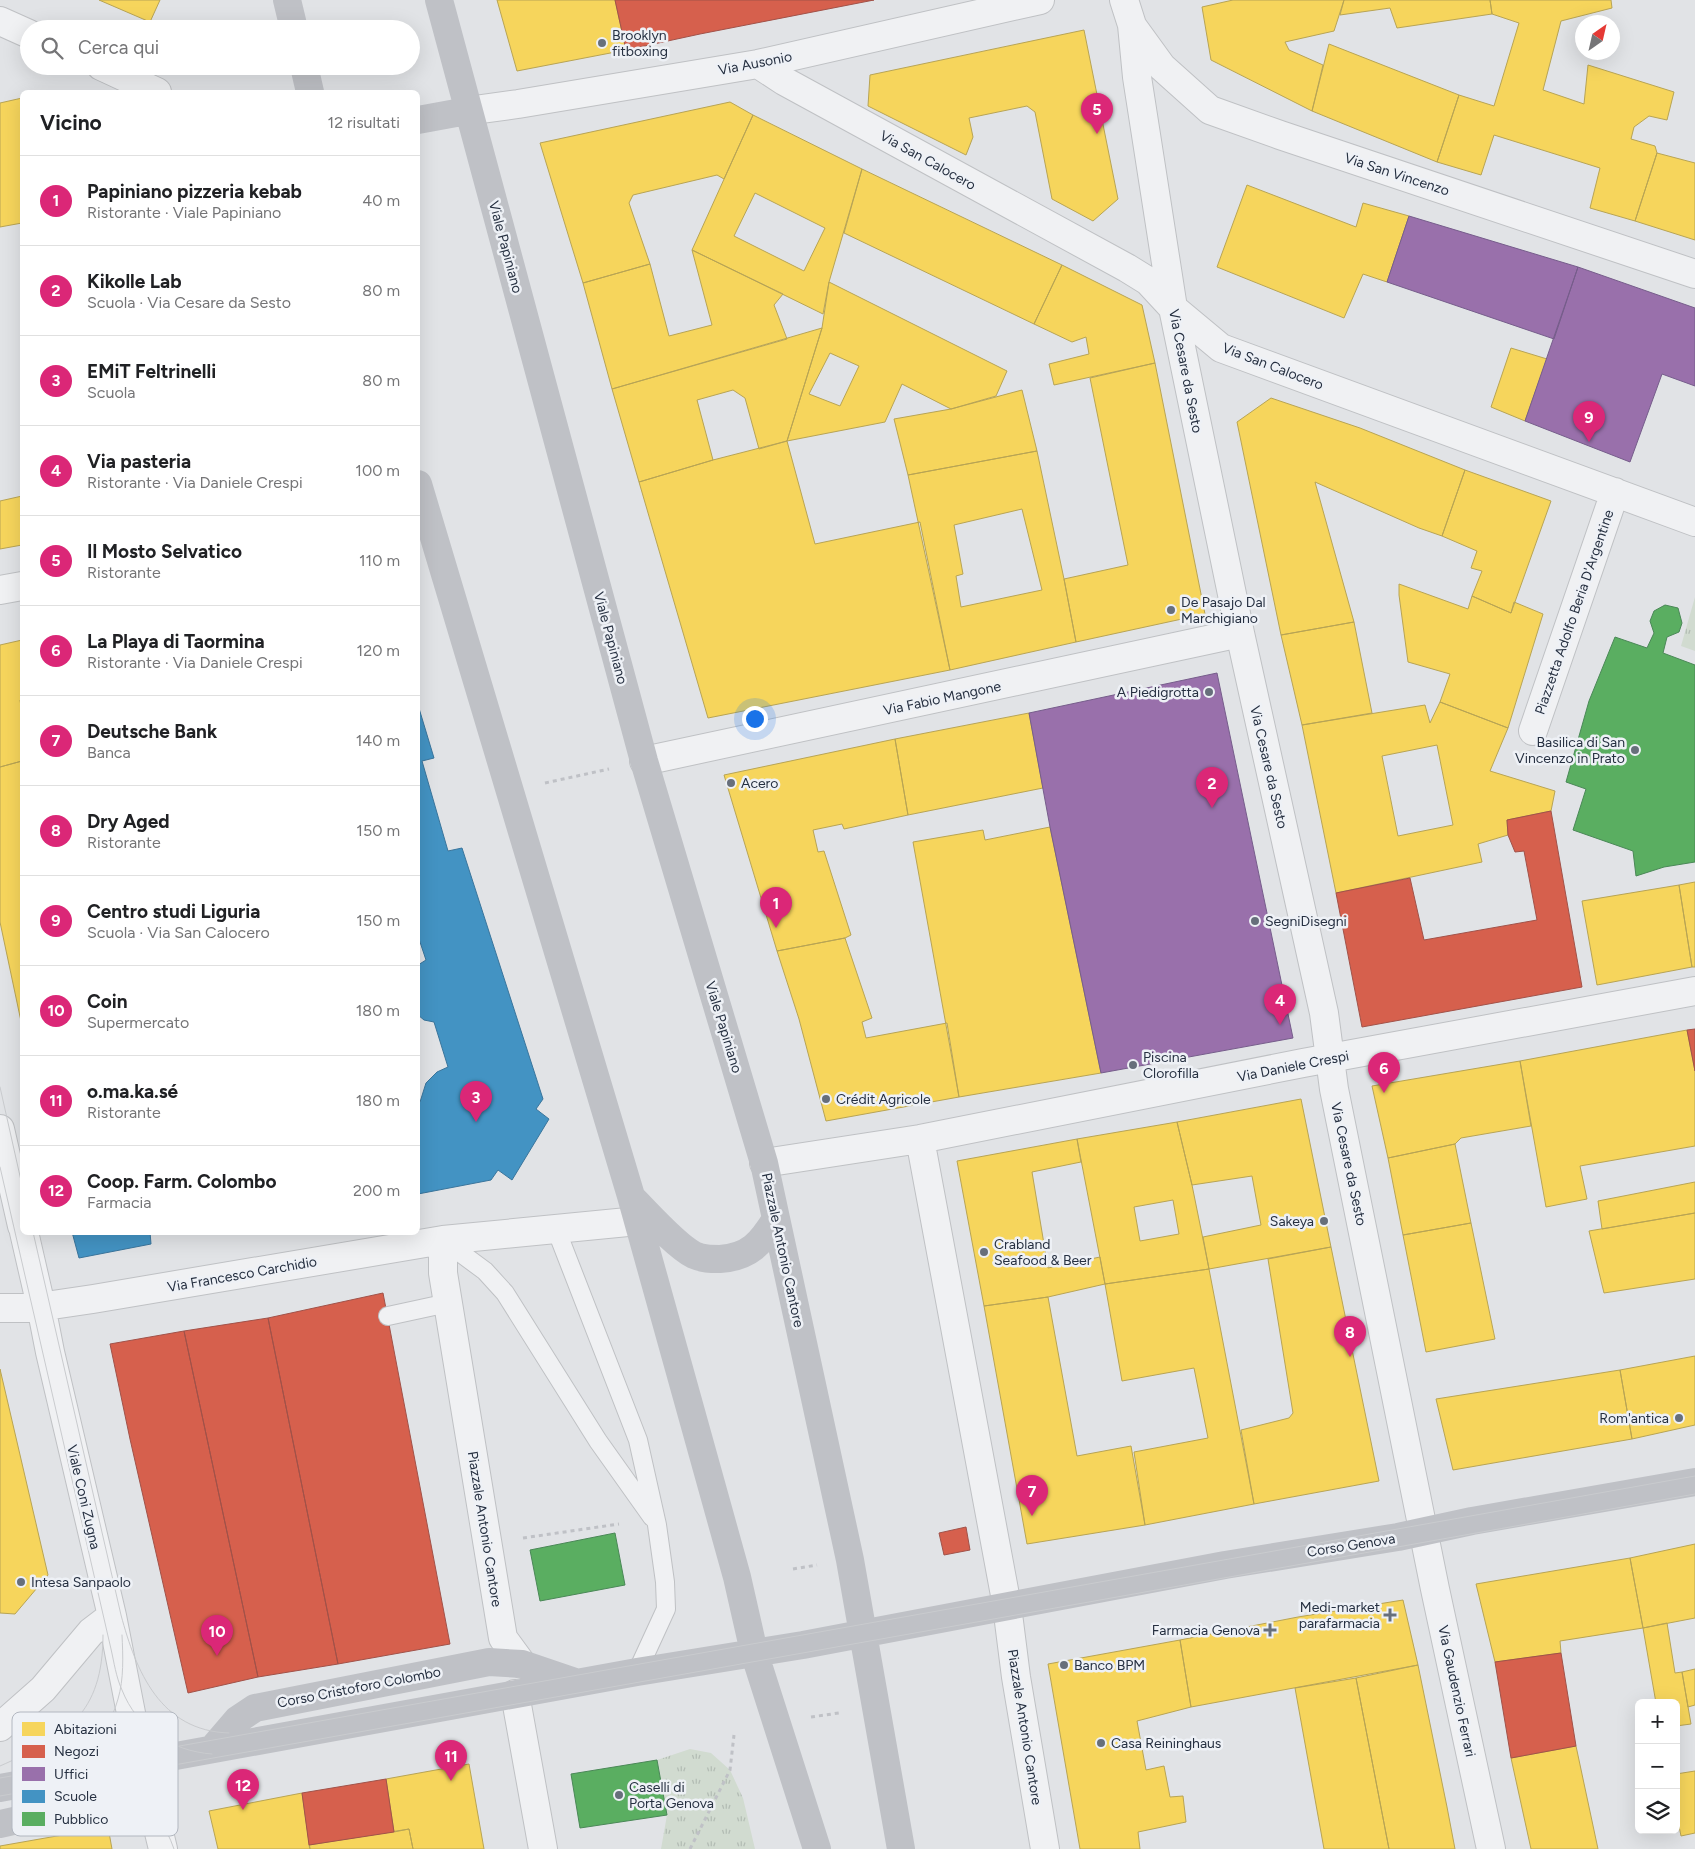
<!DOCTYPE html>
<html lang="it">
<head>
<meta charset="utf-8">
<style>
  :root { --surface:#fff; --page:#f6f6f6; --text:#202124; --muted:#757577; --line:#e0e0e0; --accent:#db2777 }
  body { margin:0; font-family:Figtree,sans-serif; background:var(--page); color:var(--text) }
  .controls { position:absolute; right:15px; bottom:15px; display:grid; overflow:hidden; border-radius:8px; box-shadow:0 5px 20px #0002 }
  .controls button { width:45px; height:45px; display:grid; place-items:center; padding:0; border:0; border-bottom:1px solid var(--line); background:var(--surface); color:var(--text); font:25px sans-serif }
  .compass { position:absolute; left:1575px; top:15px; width:45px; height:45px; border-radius:50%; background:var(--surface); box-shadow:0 5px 20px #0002; rotate:34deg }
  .you { position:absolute; left:754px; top:718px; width:18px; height:18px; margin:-12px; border:4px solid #fff; border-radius:50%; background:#1a73e8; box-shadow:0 0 0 8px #1a73e833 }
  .badge { display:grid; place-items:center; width:32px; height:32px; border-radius:50%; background:var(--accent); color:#fff; font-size:16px; font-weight:700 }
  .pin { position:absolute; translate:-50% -41px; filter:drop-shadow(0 1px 2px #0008) }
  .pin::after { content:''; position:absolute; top:26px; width:18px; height:15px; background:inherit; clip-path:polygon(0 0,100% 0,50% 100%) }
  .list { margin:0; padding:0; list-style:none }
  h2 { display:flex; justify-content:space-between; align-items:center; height:65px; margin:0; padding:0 20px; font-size:21px }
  h2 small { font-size:16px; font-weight:400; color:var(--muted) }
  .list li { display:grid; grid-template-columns:32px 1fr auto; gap:15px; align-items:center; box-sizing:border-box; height:90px; padding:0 20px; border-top:1px solid var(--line) }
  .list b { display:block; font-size:19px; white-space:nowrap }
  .list p { margin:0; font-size:16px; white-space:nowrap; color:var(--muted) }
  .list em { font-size:16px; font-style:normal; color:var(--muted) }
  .icon { flex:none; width:28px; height:28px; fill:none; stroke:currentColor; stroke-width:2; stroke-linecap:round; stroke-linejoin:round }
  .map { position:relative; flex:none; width:1695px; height:1849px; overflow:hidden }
  .search { position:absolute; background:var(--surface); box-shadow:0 5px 20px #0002; left:20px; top:20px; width:400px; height:55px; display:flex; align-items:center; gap:12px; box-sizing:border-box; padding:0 18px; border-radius:28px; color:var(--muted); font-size:19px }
  .panel { position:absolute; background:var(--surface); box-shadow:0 5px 20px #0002; left:20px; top:90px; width:400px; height:1145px; border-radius:8px }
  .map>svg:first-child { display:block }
  .park { fill:url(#park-tufts) }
  .homes { fill:#f6d55c; stroke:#b8a454; fill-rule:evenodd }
  .shops { fill:#d6604d; stroke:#a15249 }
  .offices { fill:#9970ab; stroke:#765d8b }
  .schools { fill:#4393c3; stroke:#3a759c }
  .public { fill:#5aae61; stroke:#4a8857 }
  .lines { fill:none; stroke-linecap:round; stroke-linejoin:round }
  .lane-casing { stroke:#bfc1c4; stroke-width:20 }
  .street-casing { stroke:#bfc1c4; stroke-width:30 }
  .path { stroke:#bfc1c6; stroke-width:3; stroke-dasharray:4 4; stroke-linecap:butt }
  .lane { stroke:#f0f1f3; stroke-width:18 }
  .street { stroke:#f0f1f3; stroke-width:28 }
  .secondary { stroke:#bfc1c6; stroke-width:28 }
  .tram { stroke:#c9cbce; stroke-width:1 }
  .poi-dot { fill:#676f7b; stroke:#eef1f6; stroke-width:2 }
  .labels { text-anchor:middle; stroke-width:5; stroke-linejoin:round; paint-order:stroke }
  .poi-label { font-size:14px; fill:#263041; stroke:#eef1f6; text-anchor:start }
  .street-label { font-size:14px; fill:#263041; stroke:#eef1f6 }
  .key { fill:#eef1f6; stroke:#b2b7c0; stroke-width:1 }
  .key-label { font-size:14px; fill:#263041 }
</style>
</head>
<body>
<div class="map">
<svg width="1695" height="1849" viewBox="0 0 1695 1849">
  <defs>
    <pattern id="park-tufts" width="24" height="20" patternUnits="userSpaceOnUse" patternTransform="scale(1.25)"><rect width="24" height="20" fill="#d1dbd0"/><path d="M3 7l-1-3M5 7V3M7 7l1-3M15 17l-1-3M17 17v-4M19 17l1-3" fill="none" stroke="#b3bcb4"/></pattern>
  </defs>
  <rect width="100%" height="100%" fill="#e1e3e6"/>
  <path class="park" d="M1695,597V651L1681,646Z
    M690,1749L711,1753L730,1770L743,1798L755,1849H661L667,1815L657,1760Z"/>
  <path class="homes" d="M99,0H160L150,22Z
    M497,0H615L626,50L517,71Z
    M1233,0H1344L1334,31L1285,42L1289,50L1323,65L1312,111L1211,60L1202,7Z
    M1344,0H1490L1492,14L1397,28L1390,8L1340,15Z
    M1490,0H1611L1612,8L1561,21L1543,90L1584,104L1588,65L1674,92L1667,120L1649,116L1634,127L1631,139L1655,146L1657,153L1635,221L1590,208L1600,168L1494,135L1481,175L1437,162L1459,95L1494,106L1519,23L1492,14Z
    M1084,30L1118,199L1093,221L1052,199L1035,112L1027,106L969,118L973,137L966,155L868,106L870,75Z
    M1329,44L1459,95L1437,162L1312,111Z
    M22,98V223L0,227V103Z
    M730,102L753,115L724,179L717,175L633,195L629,203L650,264L583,283L540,143Z
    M753,115L862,169L829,282L823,314L692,250ZM755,193L825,228L804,271L734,236Z
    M1657,153L1695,163V240L1635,221Z
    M862,169L1062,265L1034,324L844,233Z
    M1247,185L1356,227L1363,203L1409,216L1387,282L1363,274L1344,318L1217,267Z
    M692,250L783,294L774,305L787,339L612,389L583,283L650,264L669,336L712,325Z
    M1062,265L1142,305L1155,363L1054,385L1049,364L1089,354L1086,337L1072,342L1034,324Z
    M829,282L1007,371L996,396L951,409L902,384L885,422L787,441L822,328ZM830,353L859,366L840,406L809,394Z
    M822,328L787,441L759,449L745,398L733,390L697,400L713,460L639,482L612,389Z
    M1511,348L1547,359L1525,421L1491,407Z
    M1155,363L1205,614L1076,642L1064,579L1128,565L1090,378Z
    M1022,390L1037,451L908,475L894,419L951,409Z
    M1271,398L1360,428L1465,470L1442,536L1419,528L1315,482L1354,622L1281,635L1237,422Z
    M787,441L815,544L920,522L950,670L708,718L639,482L713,460Z
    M1037,451L1064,579L1076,642L950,670L908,475ZM1022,509L1042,590L961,607L956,576L963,574L954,525Z
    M1465,470L1551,501L1511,613L1472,596L1482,571L1471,568L1477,551L1442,536Z
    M22,496V545L0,549V501Z
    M1399,584L1468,609L1472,596L1511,613L1514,602L1543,614L1508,728L1440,702L1450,674L1408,662L1399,595Z
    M1354,622L1372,713L1302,725L1281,635Z
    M22,640V700H20L22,713V761L0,767V645Z
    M1440,702L1508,728L1490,771L1555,791L1551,811L1507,820L1508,835L1478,844L1482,862L1336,893L1302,725L1425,705L1430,723ZM1437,745L1453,825L1398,836L1382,756Z
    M1029,713L1043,788L908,815L895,739Z
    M895,739L908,815L844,829L842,824L813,830L818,852L824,851L851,935L845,938L777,951L724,775Z
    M22,761V1026L0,922V767Z
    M1050,827L1101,1073L959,1097L913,842L983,830L985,840Z
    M1695,882V967H1692L1679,885Z
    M1679,885L1692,967L1597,985L1582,901Z
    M845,938L872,1018L862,1022L866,1038L947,1023L959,1097L826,1121L799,1019L777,951Z
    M1687,1030L1695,1071V1146L1580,1166L1587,1199L1546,1207L1520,1061Z
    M1520,1061L1531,1126L1461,1138L1455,1144L1388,1158L1372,1086Z
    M1301,1099L1331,1247L1209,1269L1203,1237L1261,1225L1252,1176L1192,1185L1177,1122Z
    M1177,1122L1192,1185L1209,1269L1105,1284L1077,1139ZM1173,1200L1179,1234L1140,1241L1134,1207Z
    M1077,1139L1081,1162L1032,1172L1048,1268L1100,1257L1105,1284L1048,1297L984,1306L957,1161Z
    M1455,1144L1471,1223L1403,1235L1388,1158Z
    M1695,1182V1213L1602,1229L1598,1201Z
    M1695,1213V1279L1604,1293L1589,1231Z
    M1471,1223L1495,1339L1426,1352L1403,1235Z
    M1331,1247L1379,1481L1254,1504L1241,1430L1289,1418L1293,1413L1268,1259Z
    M1209,1269L1254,1504L1145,1525L1134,1452L1208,1438L1194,1368L1122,1381L1105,1284Z
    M1048,1297L1077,1456L1131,1446L1145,1525L1027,1544L984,1306Z
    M1695,1356V1425L1632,1439L1620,1370Z
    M0,1369L48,1575L15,1614L0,1613Z
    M1620,1370L1632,1439L1453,1470L1436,1399Z
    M1695,1544V1618L1643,1628L1630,1558Z
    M1630,1558L1643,1628L1560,1641L1561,1653L1495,1662L1476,1584Z
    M1403,1600L1418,1665L1191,1707L1180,1640L1298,1617Z
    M1667,1623L1675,1673L1682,1672L1691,1724L1676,1726V1703H1656L1643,1628Z
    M1180,1640L1191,1707L1137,1721L1146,1770L1164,1766L1170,1797L1183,1796L1186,1822L1138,1832L1140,1849H1080L1048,1664Z
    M1418,1665L1447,1807L1455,1849H1389L1356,1678Z
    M1695,1669V1705L1688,1707L1682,1672Z
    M1356,1678L1389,1849H1324L1295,1688Z
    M1576,1746L1598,1849H1531L1511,1758Z
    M469,1764L484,1849H413L409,1829L394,1832L386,1779Z
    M1695,1771V1833L1681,1836L1676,1811V1774Z
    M302,1793L310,1849H218L209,1811Z
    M108,1827L112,1849H0V1846Z
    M409,1829L413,1849H310L309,1845Z"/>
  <path class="shops" d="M615,0H874L700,34L626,50Z
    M1551,811L1582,987L1362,1027L1336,893L1410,878L1424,940L1537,920L1524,851L1515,852L1508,835L1507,820Z
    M1695,1029V1071L1687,1030Z
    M383,1293L450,1644L338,1664L268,1318Z
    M268,1318L338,1664L258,1677L184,1331Z
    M184,1331L258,1677L188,1693L130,1439L110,1344Z
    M966,1527L970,1550L944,1555L939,1533Z
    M1561,1653L1576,1746L1511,1758L1495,1662Z
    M386,1779L394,1832L309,1845L302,1793Z"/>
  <path class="offices" d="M1409,216L1578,267L1554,339L1387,282Z
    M1578,267L1695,308V386L1662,374L1630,462L1525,421Z
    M1217,673L1293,1038L1101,1073L1050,827L1029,713Z"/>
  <path class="schools" d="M418,705L434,758L422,761L448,851L462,848L543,1099L536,1109L549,1119L512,1180L498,1170L491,1180L418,1194V1103L420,1102L426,1083L437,1072L448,1067L434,1022L424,1020L418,1015V965L426,960L418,936Z
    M72,1232H150L151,1244L79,1258Z"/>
  <path class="public" d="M1665,605L1678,608L1682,623L1679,632L1667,637L1663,653L1695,665V862L1664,867L1636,876L1633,851L1573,830L1586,789L1566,782L1589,701L1615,637L1647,648L1654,633L1650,621L1654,611Z
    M615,1533L625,1585L540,1601L530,1550Z
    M657,1760L667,1815L580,1828L571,1774Z"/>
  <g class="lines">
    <g class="lane-casing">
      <path id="lane" d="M556,1229L638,1440L657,1525L665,1582L666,1609L637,1672
        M443,1240L485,1271L505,1293L598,1441L652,1517
        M388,1316L448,1303"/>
    </g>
    <g class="street-casing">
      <path id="street" d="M1124,0L1132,25L1137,77L1173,308L1240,633L1324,1013L1334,1089L1435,1589L1491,1849
        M0,21L29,34
        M1133,27L1162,67L1210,110L1280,135L1695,274
        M758,64L784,81L1127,268L1148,281L1173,308L1221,348L1695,522
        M101,66L157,92
        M467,111L518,104L758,64L1040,0
        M0,590L22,586
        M1533,731L1615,492
        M644,761L1240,633
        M0,1129L22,1226
        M920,1139L1007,1606L1016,1677L1045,1849
        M764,1163L920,1139L1303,1063L1695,991
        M24,1232L41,1306L50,1352L112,1616L139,1754
        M443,1240V1273L503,1638L522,1664
        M0,1308H32L93,1299L443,1240L638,1221
        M515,1694L543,1849
        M0,1727L43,1689L91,1632L112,1616
        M142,1762L163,1849"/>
    </g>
    <path class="path" d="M545,783L609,769
      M523,1538L619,1524
      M793,1569L817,1565
      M811,1717L839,1713
      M690,1849L730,1770L734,1735"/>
    <use href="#lane" class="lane"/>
    <use href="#street" class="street"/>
    <path class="secondary" d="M287,0L294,29
      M439,0L644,761L764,1163L850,1560L901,1849
      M304,66L310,92
      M418,120L467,111
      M418,484L631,1196L737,1577L754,1652L817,1849
      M632,1198C647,1213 676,1246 694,1255C703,1259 710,1259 720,1259C750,1257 761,1243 776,1219
      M213,1748L237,1720L255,1708L489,1662L522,1664L575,1682
      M0,1788L637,1672L803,1645L1225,1565L1398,1537L1472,1521L1695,1482
      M0,1824C15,1821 32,1817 45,1810C62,1800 73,1782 91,1774"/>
    <path class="tram" d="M0,1087L22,1185
      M0,1167L111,1649C114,1662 116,1677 122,1690C137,1728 171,1751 212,1754
      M33,1232L121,1615C136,1671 160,1731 229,1733
      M0,1766C66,1737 103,1714 103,1635
      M69,1769C120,1774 157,1800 174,1849
      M0,1778L1695,1476
      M28,1787C69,1771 106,1743 118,1699C124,1679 123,1656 122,1635
      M0,1796L1695,1494"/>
  </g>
  <g class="poi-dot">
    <circle cx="602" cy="43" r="5"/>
    <circle cx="1171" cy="610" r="5"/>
    <circle cx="1209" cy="692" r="5"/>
    <circle cx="1635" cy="750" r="5"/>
    <circle cx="731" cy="783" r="5"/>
    <circle cx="1255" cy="921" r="5"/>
    <circle cx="1133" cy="1065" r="5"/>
    <circle cx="826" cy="1099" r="5"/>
    <circle cx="1324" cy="1221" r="5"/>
    <circle cx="984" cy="1252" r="5"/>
    <circle cx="1679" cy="1418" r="5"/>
    <circle cx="21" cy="1582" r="5"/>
    <path d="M1387.5 1607.5h5v5h5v5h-5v5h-5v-5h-5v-5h5z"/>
    <path d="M1267.5 1622.5h5v5h5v5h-5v5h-5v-5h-5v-5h5z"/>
    <circle cx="1064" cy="1665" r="5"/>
    <circle cx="1101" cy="1743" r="5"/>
    <circle cx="619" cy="1795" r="5"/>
  </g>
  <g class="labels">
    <g class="poi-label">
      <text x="612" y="40">Brooklyn<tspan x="612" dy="16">fitboxing</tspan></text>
      <text x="1181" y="607">De Pasajo Dal<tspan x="1181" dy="16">Marchigiano</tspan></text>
      <text x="1199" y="697" text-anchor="end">A Piedigrotta</text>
      <text x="1625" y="747" text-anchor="end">Basilica di San<tspan x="1625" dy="16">Vincenzo in Prato</tspan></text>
      <text x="741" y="788">Acero</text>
      <text x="1265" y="926">SegniDisegni</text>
      <text x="1143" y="1062">Piscina<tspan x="1143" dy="16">Clorofilla</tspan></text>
      <text x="836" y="1104">Crédit Agricole</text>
      <text x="1314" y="1226" text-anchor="end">Sakeya</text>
      <text x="994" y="1249">Crabland<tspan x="994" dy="16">Seafood &amp; Beer</tspan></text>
      <text x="1669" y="1423" text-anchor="end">Rom'antica</text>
      <text x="31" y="1587">Intesa Sanpaolo</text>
      <text x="1380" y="1612" text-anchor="end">Medi-market<tspan x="1380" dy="16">parafarmacia</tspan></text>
      <text x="1260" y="1635" text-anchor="end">Farmacia Genova</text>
      <text x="1074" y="1670">Banco BPM</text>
      <text x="1111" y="1748">Casa Reininghaus</text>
      <text x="629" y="1792">Caselli di<tspan x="629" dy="16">Porta Genova</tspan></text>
    </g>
    <g class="street-label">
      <text transform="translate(755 63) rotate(-11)" y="5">Via Ausonio</text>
      <text transform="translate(928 160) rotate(29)" y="5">Via San Calocero</text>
      <text transform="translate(1397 174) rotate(18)" y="5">Via San Vincenzo</text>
      <text transform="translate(506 247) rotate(75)" y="5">Viale Papiniano</text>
      <text transform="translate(1273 366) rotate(21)" y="5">Via San Calocero</text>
      <text transform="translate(1186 371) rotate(79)" y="5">Via Cesare da Sesto</text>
      <text transform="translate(1574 612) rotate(-71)" y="5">Piazzetta Adolfo Beria D'Argentine</text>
      <text transform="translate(611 638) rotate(75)" y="5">Viale Papiniano</text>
      <text transform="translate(942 698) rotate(-12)" y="5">Via Fabio Mangone</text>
      <text transform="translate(1269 767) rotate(77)" y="5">Via Cesare da Sesto</text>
      <text transform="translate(724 1027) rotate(73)" y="5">Viale Papiniano</text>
      <text transform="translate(1293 1066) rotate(-11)" y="5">Via Daniele Crespi</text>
      <text transform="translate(1349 1164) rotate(78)" y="5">Via Cesare da Sesto</text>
      <text transform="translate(783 1250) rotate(78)" y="5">Piazzale Antonio Cantore</text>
      <text transform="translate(242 1274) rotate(-10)" y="5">Via Francesco Carchidio</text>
      <text transform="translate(84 1497) rotate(77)" y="5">Viale Coni Zugna</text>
      <text transform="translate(485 1529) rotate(81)" y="5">Piazzale Antonio Cantore</text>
      <text transform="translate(1351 1545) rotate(-9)" y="5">Corso Genova</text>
      <text transform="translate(359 1687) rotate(-11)" y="5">Corso Cristoforo Colombo</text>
      <text transform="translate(1457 1691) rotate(78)" y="5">Via Gaudenzio Ferrari</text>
      <text transform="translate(1025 1727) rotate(81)" y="5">Piazzale Antonio Cantore</text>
    </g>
  </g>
  <rect x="12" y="1712" width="166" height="124" rx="8" class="key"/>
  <rect x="22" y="1722" width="23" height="14" fill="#f6d55c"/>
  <rect x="22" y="1745" width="23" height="13" fill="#d6604d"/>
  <rect x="22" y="1767" width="23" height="14" fill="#9970ab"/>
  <rect x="22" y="1790" width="23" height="13" fill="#4393c3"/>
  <rect x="22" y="1812" width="23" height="14" fill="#5aae61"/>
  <g class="key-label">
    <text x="54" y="1734">Abitazioni</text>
    <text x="54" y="1756">Negozi</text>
    <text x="54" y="1779">Uffici</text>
    <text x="54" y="1801">Scuole</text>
    <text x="54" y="1824">Pubblico</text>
  </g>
</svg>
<div class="controls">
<button>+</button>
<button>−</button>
<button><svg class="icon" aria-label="layers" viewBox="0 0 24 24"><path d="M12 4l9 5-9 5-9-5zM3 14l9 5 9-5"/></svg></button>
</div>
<svg class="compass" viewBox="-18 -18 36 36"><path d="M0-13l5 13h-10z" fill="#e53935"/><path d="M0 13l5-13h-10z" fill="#757577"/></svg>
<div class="you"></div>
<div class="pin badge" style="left:776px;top:928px">1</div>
<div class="pin badge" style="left:1212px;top:808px">2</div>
<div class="pin badge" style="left:476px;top:1122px">3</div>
<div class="pin badge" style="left:1280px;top:1025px">4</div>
<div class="pin badge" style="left:1097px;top:134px">5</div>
<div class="pin badge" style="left:1384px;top:1093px">6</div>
<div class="pin badge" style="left:1032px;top:1516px">7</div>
<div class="pin badge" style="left:1350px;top:1357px">8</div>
<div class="pin badge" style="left:1589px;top:442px">9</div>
<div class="pin badge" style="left:217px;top:1656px">10</div>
<div class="pin badge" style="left:451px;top:1781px">11</div>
<div class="pin badge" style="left:243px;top:1810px">12</div>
<div class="search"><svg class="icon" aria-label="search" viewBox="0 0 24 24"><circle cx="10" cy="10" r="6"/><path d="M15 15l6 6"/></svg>Cerca qui</div>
<section class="panel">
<h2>Vicino<small>12 risultati</small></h2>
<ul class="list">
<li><span class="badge">1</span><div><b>Papiniano pizzeria kebab</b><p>Ristorante · Viale Papiniano</p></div><em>40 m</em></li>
<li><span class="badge">2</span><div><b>Kikolle Lab</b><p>Scuola · Via Cesare da Sesto</p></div><em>80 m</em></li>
<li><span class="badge">3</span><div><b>EMiT Feltrinelli</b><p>Scuola</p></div><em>80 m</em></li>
<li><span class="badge">4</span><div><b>Via pasteria</b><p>Ristorante · Via Daniele Crespi</p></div><em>100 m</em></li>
<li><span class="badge">5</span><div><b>Il Mosto Selvatico</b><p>Ristorante</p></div><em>110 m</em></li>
<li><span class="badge">6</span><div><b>La Playa di Taormina</b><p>Ristorante · Via Daniele Crespi</p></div><em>120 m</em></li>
<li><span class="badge">7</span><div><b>Deutsche Bank</b><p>Banca</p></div><em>140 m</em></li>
<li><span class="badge">8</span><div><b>Dry Aged</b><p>Ristorante</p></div><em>150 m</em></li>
<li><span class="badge">9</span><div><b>Centro studi Liguria</b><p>Scuola · Via San Calocero</p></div><em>150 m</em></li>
<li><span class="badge">10</span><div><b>Coin</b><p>Supermercato</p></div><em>180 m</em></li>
<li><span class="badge">11</span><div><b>o.ma.ka.sé</b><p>Ristorante</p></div><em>180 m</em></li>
<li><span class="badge">12</span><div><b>Coop. Farm. Colombo</b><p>Farmacia</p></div><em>200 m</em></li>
</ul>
</section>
</div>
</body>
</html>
